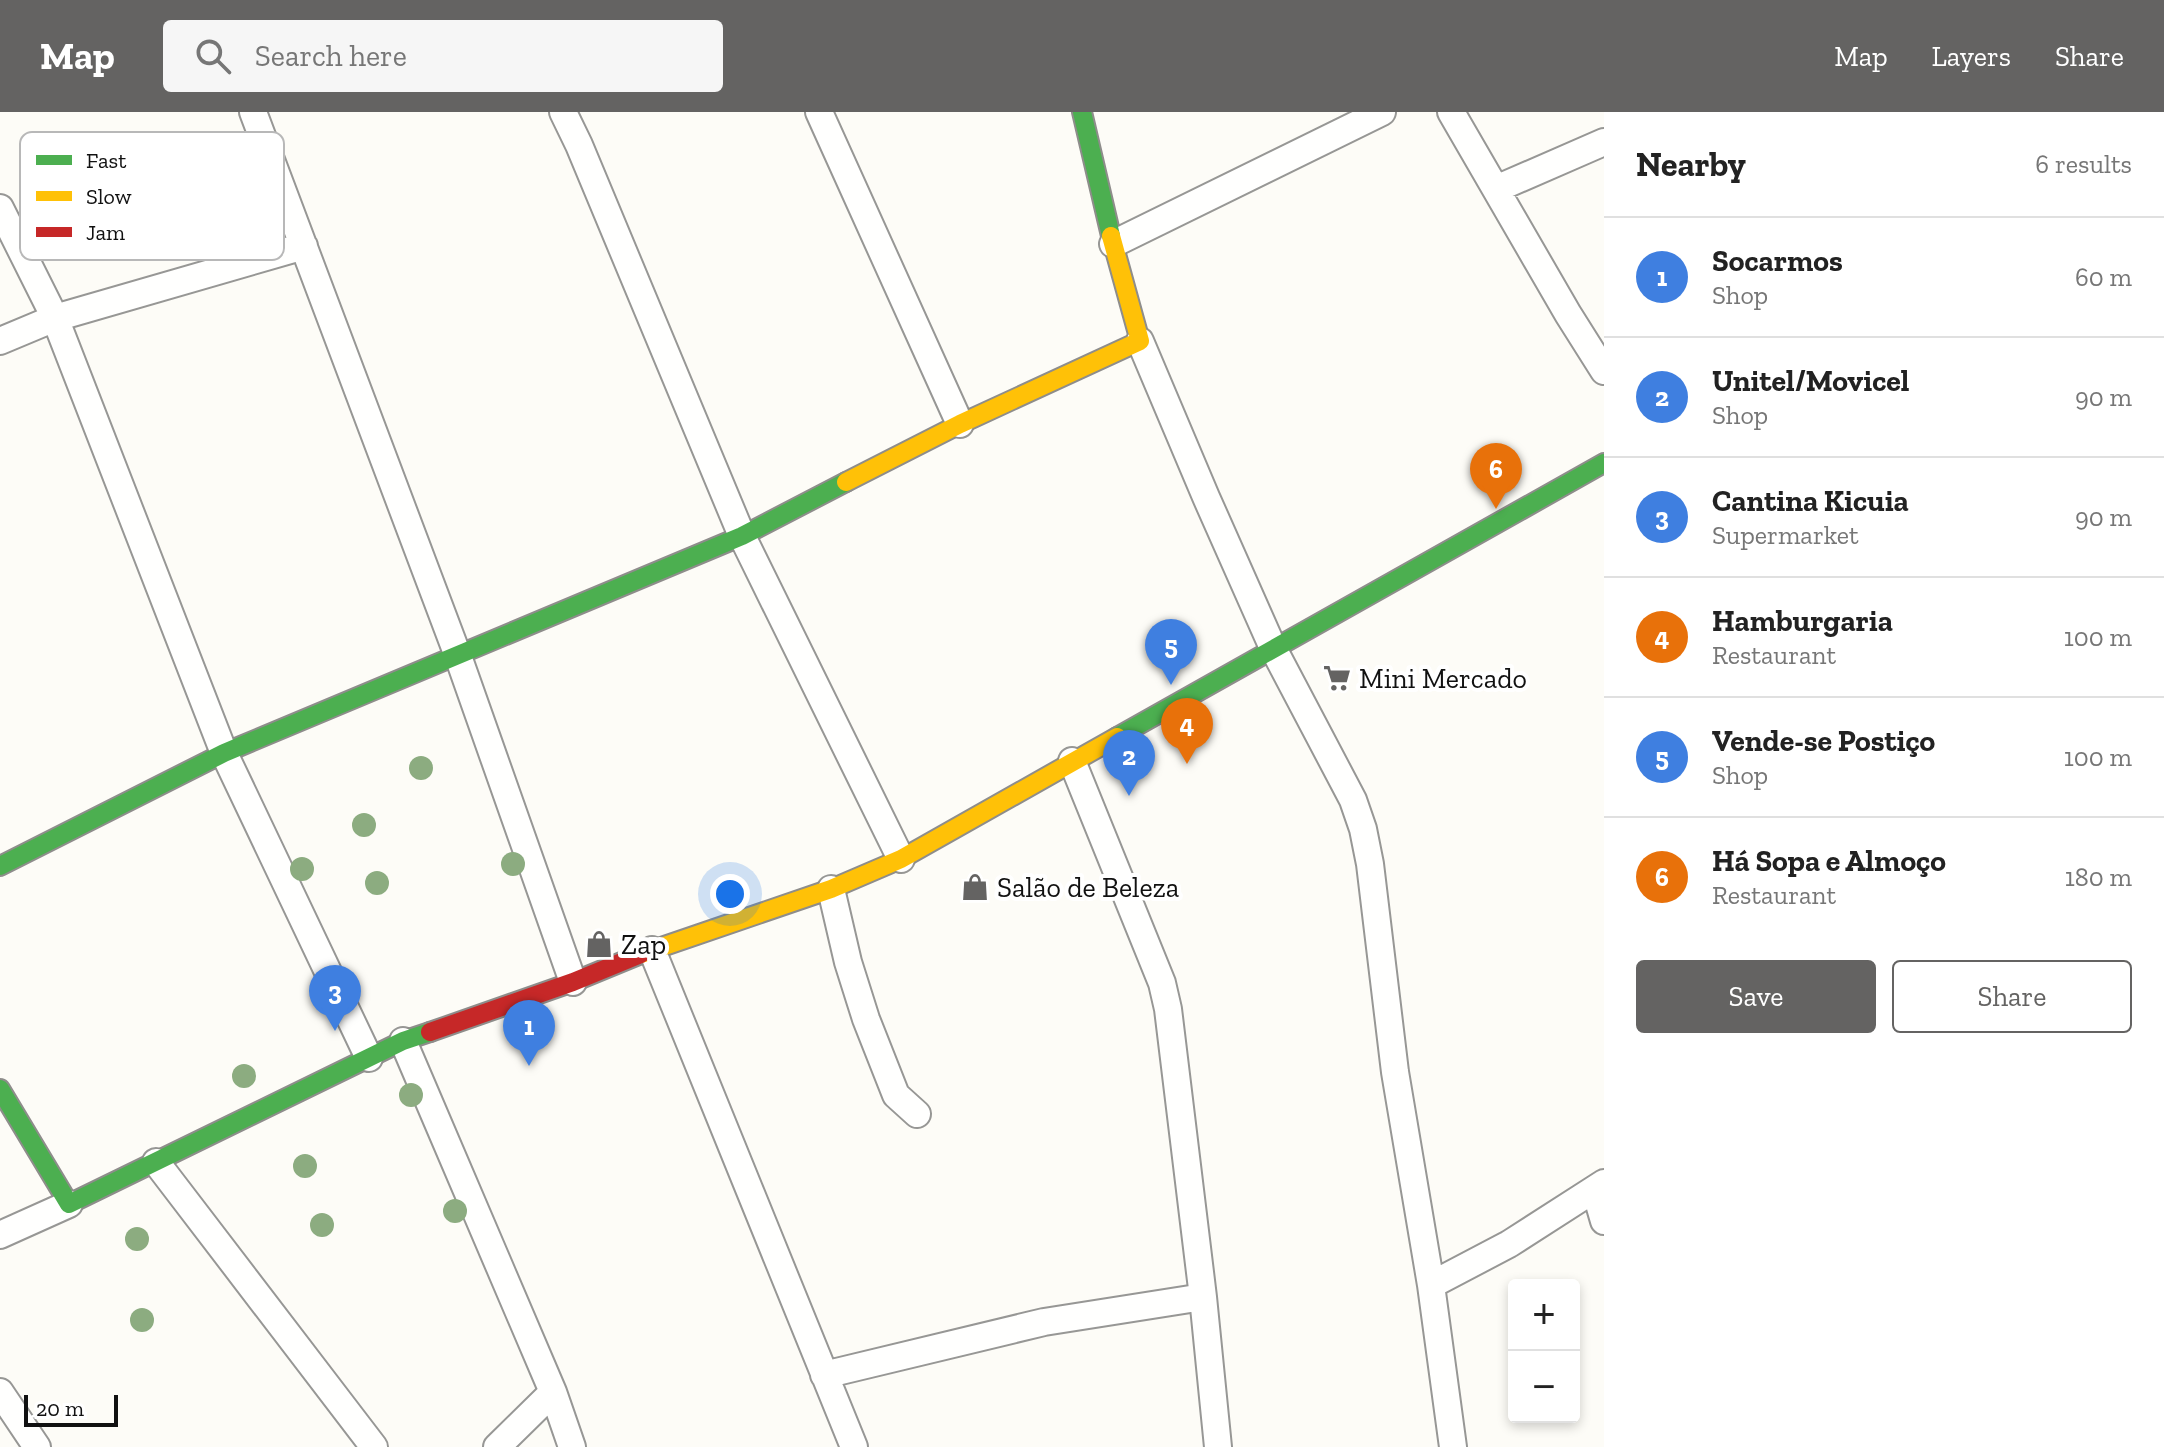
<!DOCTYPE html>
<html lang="en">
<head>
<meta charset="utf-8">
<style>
  :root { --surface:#fff; --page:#f6f6f6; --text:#222; --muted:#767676; --line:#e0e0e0; --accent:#646362 }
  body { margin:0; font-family:"Zilla Slab",serif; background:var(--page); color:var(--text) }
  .controls { position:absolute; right:24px; bottom:24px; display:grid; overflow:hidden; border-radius:8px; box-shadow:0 4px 12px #0003 }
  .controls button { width:72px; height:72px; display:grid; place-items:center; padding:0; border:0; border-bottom:2px solid var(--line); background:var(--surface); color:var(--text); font:40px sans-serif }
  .scale { position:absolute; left:24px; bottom:20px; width:94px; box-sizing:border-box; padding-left:8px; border:4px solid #111; border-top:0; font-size:22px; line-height:28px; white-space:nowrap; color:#111; -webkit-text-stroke:6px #fff; paint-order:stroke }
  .you { position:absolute; left:730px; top:782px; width:28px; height:28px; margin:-20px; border:6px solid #fff; border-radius:50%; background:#1a73e8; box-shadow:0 0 0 12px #1a73e833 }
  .badge { display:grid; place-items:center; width:52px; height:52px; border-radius:50%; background:var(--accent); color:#fff; font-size:26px; font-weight:700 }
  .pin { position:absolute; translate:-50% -66px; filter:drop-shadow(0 2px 4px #0008) }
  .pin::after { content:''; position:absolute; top:42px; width:28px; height:24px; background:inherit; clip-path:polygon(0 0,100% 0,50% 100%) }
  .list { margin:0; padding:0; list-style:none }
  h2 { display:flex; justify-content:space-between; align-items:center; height:104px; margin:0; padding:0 32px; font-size:34px }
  h2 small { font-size:26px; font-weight:400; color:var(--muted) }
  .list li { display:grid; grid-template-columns:52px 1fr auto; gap:24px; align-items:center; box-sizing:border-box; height:120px; padding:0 32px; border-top:2px solid var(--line) }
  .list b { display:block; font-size:30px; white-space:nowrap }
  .list p { margin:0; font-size:26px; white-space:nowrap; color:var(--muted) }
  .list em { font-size:26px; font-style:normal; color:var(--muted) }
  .actions { display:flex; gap:16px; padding:24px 32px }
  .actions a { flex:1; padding:18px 0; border:2px solid var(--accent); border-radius:8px; text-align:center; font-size:28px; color:var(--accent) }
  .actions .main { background:var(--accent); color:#fff }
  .icon { flex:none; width:44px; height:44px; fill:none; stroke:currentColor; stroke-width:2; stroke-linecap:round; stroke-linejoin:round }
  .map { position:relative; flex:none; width:1604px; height:1335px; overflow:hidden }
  header { display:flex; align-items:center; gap:48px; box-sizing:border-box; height:112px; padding:0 40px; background:var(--accent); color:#fff }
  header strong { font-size:38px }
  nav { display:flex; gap:44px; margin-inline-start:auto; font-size:28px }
  .search { width:560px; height:72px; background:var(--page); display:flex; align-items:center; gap:20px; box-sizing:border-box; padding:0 28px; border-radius:8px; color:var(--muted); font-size:30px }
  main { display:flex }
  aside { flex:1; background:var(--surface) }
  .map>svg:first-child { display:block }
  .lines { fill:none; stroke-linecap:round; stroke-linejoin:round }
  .street-casing { stroke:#979795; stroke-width:30 }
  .fast-casing { stroke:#8e8d8b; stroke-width:22 }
  .slow-casing { stroke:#8e8d8b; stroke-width:22 }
  .jam-casing { stroke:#8e8d8b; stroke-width:22 }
  .street { stroke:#fffffe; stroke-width:26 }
  .fast { stroke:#4caf50; stroke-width:18 }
  .slow { stroke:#ffc107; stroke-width:18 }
  .jam { stroke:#c62828; stroke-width:18 }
  .tree { fill:#8cac80 }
  .labels { text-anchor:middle; stroke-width:8; stroke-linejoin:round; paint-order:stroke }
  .poi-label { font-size:28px; fill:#111; stroke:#fff; text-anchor:start }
  .key { fill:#fff; stroke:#b8b8b8; stroke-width:2 }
  .key-label { font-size:22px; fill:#111 }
</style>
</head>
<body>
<header>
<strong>Map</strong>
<div class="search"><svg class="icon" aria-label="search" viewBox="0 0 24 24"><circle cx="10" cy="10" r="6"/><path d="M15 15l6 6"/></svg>Search here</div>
<nav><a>Map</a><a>Layers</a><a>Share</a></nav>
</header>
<main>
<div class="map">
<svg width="1604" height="1335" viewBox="0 0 1604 1335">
  <rect width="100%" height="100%" fill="#fdfcf7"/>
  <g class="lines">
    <g class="street-casing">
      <path id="street" d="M253,0L458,544L573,870
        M563,0L579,33L742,424L901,747
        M819,0L960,312
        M1451,0L1568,202L1604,259
        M1496,77L1604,30
        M0,96L55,206L224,641L369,946
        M1113,132L1382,0
        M0,229L55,206L304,134
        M1140,229L1206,385L1273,536L1353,688L1363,717L1370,752L1395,960L1431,1173L1453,1335
        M1072,649L1162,871L1168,897L1203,1185L1218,1335
        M831,777L848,850L866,907L896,983L917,1002
        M652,838L854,1335
        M403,929L553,1280L572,1335
        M156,1050L374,1335
        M1595,1078L1604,1109
        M0,1123L69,1092
        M1431,1173L1509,1132L1604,1071
        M824,1263L1044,1210L1203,1185
        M0,1280L37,1335
        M497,1335L553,1280"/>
    </g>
    <g class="fast-casing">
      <path id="fast" d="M1082,0L1111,124
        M1117,625L1604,351
        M0,754L224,641L742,424L846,370
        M0,977L69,1092L403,929L430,920"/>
    </g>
    <g class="slow-casing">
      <path id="slow" d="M846,370L960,312L1140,229L1111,124
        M641,842L831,777L901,747L1117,625"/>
    </g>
    <g class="jam-casing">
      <path id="jam" d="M430,920L573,870L641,842"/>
    </g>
    <use href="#street" class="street"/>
    <use href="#fast" class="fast"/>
    <use href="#slow" class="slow"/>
    <use href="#jam" class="jam"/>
  </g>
  <g class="tree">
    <circle cx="421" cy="656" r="12"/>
    <circle cx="364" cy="713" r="12"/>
    <circle cx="513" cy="752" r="12"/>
    <circle cx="302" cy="757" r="12"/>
    <circle cx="377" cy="771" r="12"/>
    <circle cx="244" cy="964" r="12"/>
    <circle cx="411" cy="983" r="12"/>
    <circle cx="305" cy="1054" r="12"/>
    <circle cx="455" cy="1099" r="12"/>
    <circle cx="322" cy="1113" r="12"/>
    <circle cx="137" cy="1127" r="12"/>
    <circle cx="142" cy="1208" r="12"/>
  </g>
  <defs>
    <g id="supermarket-bare" transform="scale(2.16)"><path d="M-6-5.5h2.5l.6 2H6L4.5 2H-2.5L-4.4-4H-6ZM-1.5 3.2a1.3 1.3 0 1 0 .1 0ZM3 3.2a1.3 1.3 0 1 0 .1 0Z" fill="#646362" stroke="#fff" stroke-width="2.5" paint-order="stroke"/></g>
    <g id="shop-bare" transform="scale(2.16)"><path d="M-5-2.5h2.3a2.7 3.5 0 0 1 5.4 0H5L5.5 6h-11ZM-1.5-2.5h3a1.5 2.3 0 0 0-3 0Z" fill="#646362" stroke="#fff" stroke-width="2.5" paint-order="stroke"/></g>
  </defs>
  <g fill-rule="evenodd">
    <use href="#supermarket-bare" x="1337" y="566"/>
    <use href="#shop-bare" x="975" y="775"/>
    <use href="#shop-bare" x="599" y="832"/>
  </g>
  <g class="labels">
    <g class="poi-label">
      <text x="1359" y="576">Mini Mercado</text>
      <text x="997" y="785">Salão de Beleza</text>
      <text x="621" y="842">Zap</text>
    </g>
  </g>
  <rect x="20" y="20" width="264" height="128" rx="12" class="key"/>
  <rect x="36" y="43" width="36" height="10" fill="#4caf50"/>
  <rect x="36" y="79" width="36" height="10" fill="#ffc107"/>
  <rect x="36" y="115" width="36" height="10" fill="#c62828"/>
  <g class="key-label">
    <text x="86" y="56">Fast</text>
    <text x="86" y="92">Slow</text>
    <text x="86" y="128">Jam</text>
  </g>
</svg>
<div class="controls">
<button>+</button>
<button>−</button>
</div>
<div class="scale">20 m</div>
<div class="you"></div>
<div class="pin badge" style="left:529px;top:954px;background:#3f7fe0">1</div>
<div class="pin badge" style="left:1129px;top:684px;background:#3f7fe0">2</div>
<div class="pin badge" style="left:335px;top:919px;background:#3f7fe0">3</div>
<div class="pin badge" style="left:1187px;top:652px;background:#e8710a">4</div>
<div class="pin badge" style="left:1171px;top:573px;background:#3f7fe0">5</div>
<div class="pin badge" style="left:1496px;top:397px;background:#e8710a">6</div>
</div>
<aside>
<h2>Nearby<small>6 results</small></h2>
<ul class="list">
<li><span class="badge" style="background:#3f7fe0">1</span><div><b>Socarmos</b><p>Shop</p></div><em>60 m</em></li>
<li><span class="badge" style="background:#3f7fe0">2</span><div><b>Unitel/Movicel</b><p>Shop</p></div><em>90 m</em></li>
<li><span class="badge" style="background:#3f7fe0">3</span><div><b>Cantina Kicuia</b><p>Supermarket</p></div><em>90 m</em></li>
<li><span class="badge" style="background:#e8710a">4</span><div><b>Hamburgaria</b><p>Restaurant</p></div><em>100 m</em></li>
<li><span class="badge" style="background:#3f7fe0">5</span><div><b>Vende-se Postiço</b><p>Shop</p></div><em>100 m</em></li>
<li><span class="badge" style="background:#e8710a">6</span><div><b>Há Sopa e Almoço</b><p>Restaurant</p></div><em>180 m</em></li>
</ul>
<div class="actions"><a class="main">Save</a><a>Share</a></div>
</aside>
</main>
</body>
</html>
